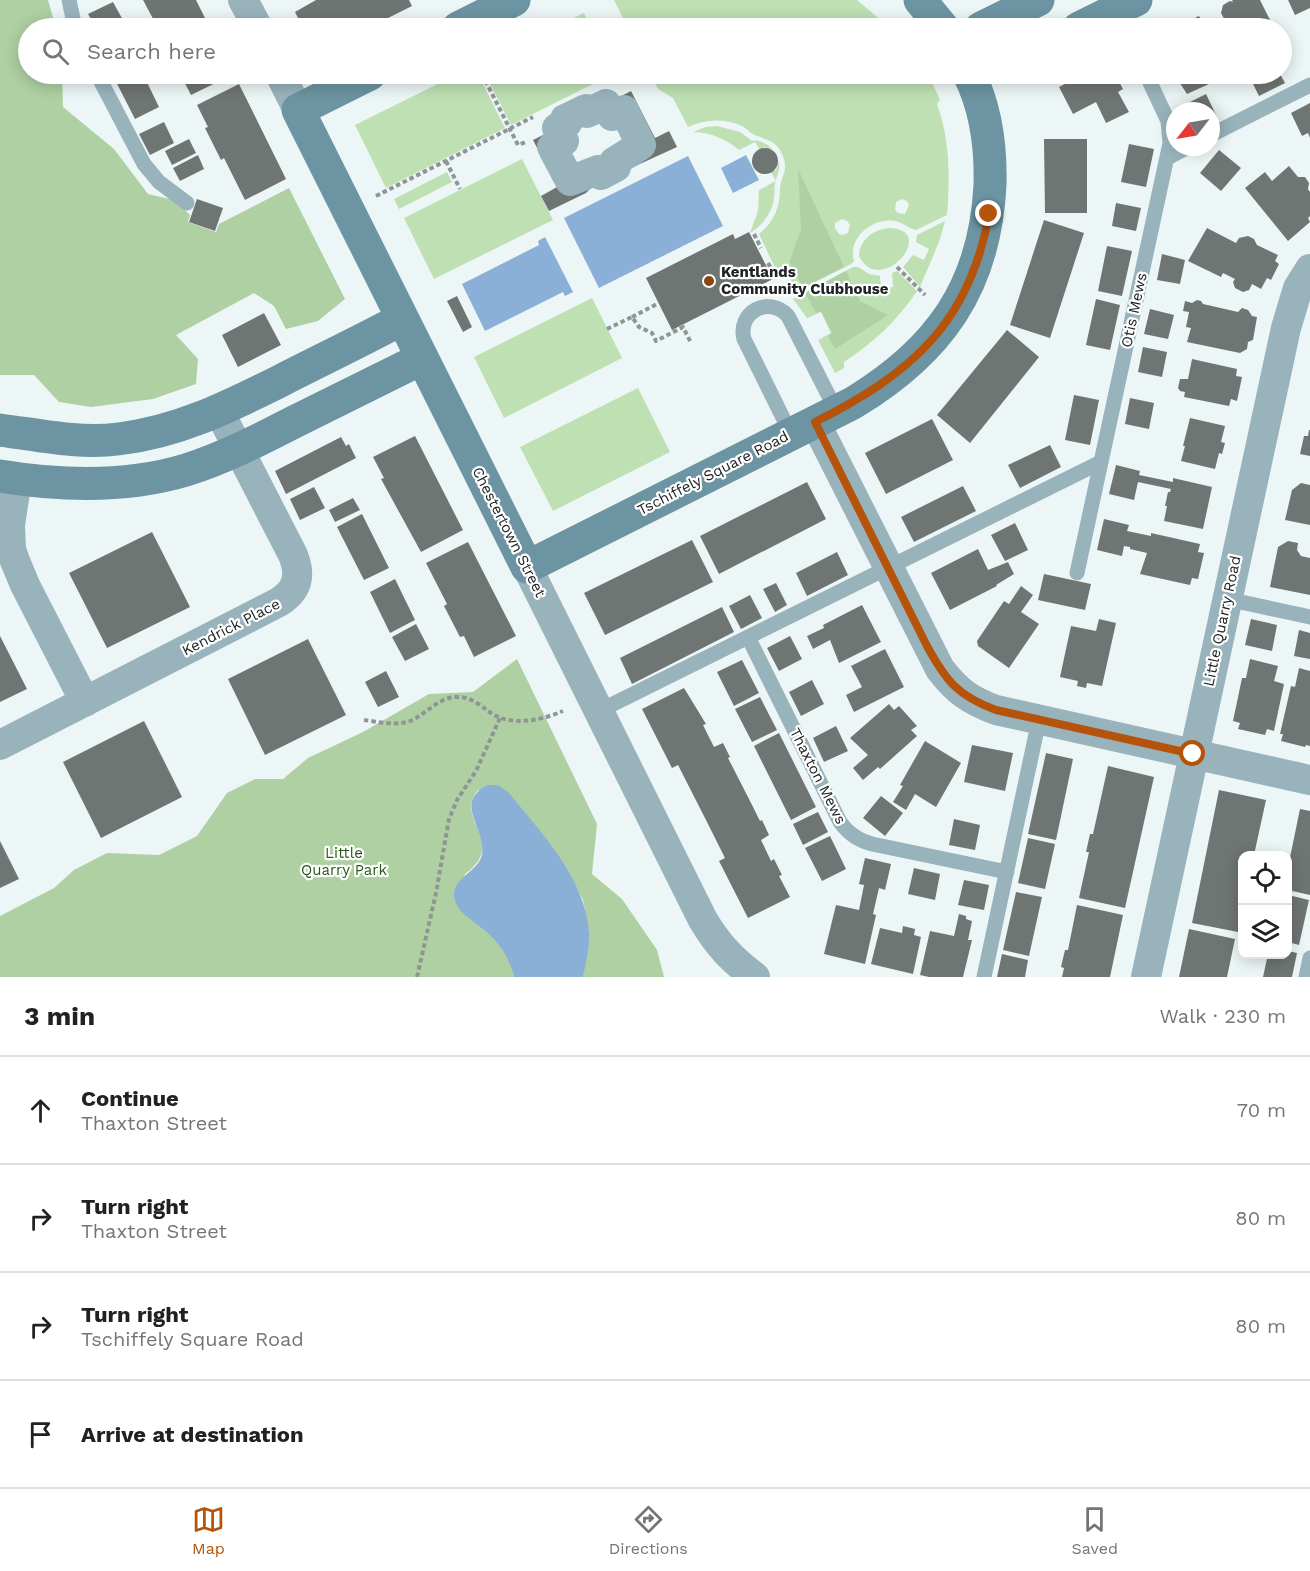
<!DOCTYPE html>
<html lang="en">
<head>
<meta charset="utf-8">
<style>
  :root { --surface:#fff; --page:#f2f2f2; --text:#202124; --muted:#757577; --line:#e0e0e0; --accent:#b45309 }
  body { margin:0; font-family:"Work Sans",sans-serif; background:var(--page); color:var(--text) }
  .controls { position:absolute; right:18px; bottom:18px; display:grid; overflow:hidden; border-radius:12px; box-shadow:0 3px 15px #0003 }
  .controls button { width:54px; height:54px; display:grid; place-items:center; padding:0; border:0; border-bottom:2px solid var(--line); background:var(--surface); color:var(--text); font:30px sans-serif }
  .compass { position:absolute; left:1166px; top:102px; width:54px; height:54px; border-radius:50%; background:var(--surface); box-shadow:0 3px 15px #0003; rotate:239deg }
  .stop { position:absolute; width:18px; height:18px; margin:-14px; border:4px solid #b45309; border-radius:50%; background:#fff }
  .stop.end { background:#b45309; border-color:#fff; box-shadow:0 2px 6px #0008 }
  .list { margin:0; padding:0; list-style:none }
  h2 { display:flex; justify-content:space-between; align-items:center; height:78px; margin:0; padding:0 24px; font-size:26px }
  h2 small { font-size:20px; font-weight:400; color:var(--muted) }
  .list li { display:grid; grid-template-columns:39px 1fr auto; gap:18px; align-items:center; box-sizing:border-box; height:108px; padding:0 24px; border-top:2px solid var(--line) }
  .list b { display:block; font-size:22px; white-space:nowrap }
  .list p { margin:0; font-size:20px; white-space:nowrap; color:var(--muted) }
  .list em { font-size:20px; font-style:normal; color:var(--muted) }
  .icon { flex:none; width:33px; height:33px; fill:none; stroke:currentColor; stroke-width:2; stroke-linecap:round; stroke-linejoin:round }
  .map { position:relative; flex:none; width:1310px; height:977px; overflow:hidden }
  .search { position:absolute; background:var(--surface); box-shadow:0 3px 15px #0003; left:18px; right:18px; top:18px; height:66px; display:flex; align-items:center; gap:15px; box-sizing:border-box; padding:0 21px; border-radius:33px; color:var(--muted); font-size:22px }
  .sheet { height:510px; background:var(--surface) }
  nav { display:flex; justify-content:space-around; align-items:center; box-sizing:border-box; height:84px; border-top:2px solid var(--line); background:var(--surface); font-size:16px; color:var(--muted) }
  nav a { display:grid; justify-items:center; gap:3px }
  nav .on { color:var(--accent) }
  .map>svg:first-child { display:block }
  .green { fill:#bee0b3; fill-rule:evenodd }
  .forest { fill:#aed0a3 }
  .water { fill:#8bb0d8 }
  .building { fill:#6f7572 }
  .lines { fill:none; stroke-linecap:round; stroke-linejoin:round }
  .path { stroke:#8e9595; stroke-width:4; stroke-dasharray:4.5 3; stroke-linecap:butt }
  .lane { stroke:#99b3bd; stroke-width:15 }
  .street { stroke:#99b3bd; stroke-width:30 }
  .secondary { stroke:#6c94a2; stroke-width:33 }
  .route { stroke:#b45309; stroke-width:8 }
  .poi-dot { fill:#864511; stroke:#fff; stroke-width:2 }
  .labels { text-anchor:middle; stroke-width:4.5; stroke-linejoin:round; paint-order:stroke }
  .poi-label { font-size:15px; font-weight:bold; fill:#202323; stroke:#fff; text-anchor:start }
  .street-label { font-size:15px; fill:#202323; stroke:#fff }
  .park-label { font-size:15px; fill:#2d581c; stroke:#fff }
</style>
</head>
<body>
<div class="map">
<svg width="1310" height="977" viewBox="0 0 1310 977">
  <rect width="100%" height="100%" fill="#edf6f6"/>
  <path class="green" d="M614,0H857L890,28H628Z
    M584,13L591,28H553Z
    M458,74H478L505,128L386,188L355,125Z
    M485,74H613L511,125Z
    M651,74H928L940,100L937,104C950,141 950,176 947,215L916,230C909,229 903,222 895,221C873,217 847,238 854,261L851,264L797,291L788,275L779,276L759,234C773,223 780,208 780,190C780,179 788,171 784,159C778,140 767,141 753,134C749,132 746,128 742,126C724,118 705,119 688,127L673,98L658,89ZM799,170L803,287L789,262L801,228ZM902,199L907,201L909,205L905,214L898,213L895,210L896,202ZM842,219L847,221L850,225L848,233L843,235L839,234L835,228V223Z
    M717,126L740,132L752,141C760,139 768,145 773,150L764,147L760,150L755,142L739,150C726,139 710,132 693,132L706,127Z
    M522,159L553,220L434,279L404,218Z
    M779,161C780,171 777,175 775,184C774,188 775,194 774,199C771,214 763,225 750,233L758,211L759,190L776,181L771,172L776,170Z
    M447,172L452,182L399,209L394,199Z
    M945,221L939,242L920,287L903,267L913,255L924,260L929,249L916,242L917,235Z
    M889,228C940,229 880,299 859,256C860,239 873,230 889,228Z
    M853,267H858L869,274L880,276L881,288L893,287L892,273L897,271L917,291C897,321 873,343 844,362V368L835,373L818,340L831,333L821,312L807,318L793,299Z
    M592,298L622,358L504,418L474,357Z
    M638,388L670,452L553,511L520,447Z"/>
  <path class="forest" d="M0,0H48L56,28H28V74H62L63,107L114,149L148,194L174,200L190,215L188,222L216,232L219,224L289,188L345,299L318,321L286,329L274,306L254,293L176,335L198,359L196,384L153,399L91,407L59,402L34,375H0Z
    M798,169L844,267L803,288L789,262L801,228Z
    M846,271L860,301L888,315L835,349L828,336L832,333L821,311L816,313L805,293Z
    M517,659L597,824L592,874L622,899L657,950L664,977H583L589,932L583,900L566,867L544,837L478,790C453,821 509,841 465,874L458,906C474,924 499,935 508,958C511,964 512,971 514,977H0V916L54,888L74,870L107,853L159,855L197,836L227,793L255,779H283L308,758L363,732L429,694L473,692Z"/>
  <path class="water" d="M746,155L759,180L733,193L721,168Z
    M688,156L723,226L599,288L564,218Z
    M545,237L573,292L565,296L563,292L485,331L462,284L539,245L538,241Z
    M487,785H498L509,793C542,834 584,876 589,931C590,945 586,963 583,977H514C508,954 498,940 479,926C472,920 463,915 458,907C442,880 479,874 482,854C486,827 453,804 487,785Z"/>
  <path class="building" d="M143,0H196L210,28H158Z
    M316,0H409L412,6L368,28H303L295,12Z
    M1232,0H1260L1274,28H1229L1221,13L1223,5L1230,1L1233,2Z
    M1288,0H1310V8L1295,15Z
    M113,2L124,22L118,25L120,28H96L88,14Z
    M1199,16L1205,28H1174Z
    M112,74H143L159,107L135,119Z
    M180,74H234L191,95Z
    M1081,74H1115L1123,89L1118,92L1129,112L1106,123L1096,102L1073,114L1059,87L1082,75Z
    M1174,74H1203L1209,84L1187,94Z
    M1248,74H1280L1285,83L1259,96Z
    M239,84L286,179L245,200L224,158L221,160L205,128L208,127L197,105Z
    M631,91L655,138L669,131L677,147L631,168L632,149L606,104Z
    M1206,94L1217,117L1211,120V111H1184L1182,106Z
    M1310,103V138L1308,133L1302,136L1291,113Z
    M164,122L174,143L150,155L139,134Z
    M557,128L552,147L594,185L586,193L549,211L541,196L557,187L533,140Z
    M189,139L196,153L172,165L165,151Z
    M1044,139H1087V213H1045Z
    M1129,144L1154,149L1146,187L1121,182Z
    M752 161a13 13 0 1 1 26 0a13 13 0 1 1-26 0Z
    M1219,150L1241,168L1221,191L1200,173Z
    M198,155L204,169L180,181L173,168Z
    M1289,166L1298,177H1305L1309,183L1308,189L1310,192V216L1308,218L1310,222L1288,241L1245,188L1265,172L1272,181Z
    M197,199L223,208L215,231L189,222Z
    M1116,203L1141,208L1136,231L1112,226Z
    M1044,220L1084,233L1050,338L1010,325Z
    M1207,228L1236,243L1239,238L1248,236L1254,239L1257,245L1278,255L1275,261L1279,264L1271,280L1267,278L1261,289L1252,284L1249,290L1243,292L1235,288L1233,282L1235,279L1223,273L1221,277L1188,261Z
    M749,232L773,279L672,330L646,278L733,234L735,239Z
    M1107,246L1132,251L1122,296L1098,291Z
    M1162,254L1185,260L1180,284L1157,280Z
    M457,296L472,327L463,332L447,301Z
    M1096,299L1120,305L1110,350L1086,345Z
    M1197,300L1201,301L1203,304L1238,312L1242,308L1248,310L1252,316L1257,317L1253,340L1248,342L1247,349L1240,353L1187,342L1191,328L1186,327L1189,312L1183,311L1185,301L1192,303Z
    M1150,309L1174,315L1168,339L1144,334Z
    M264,313L281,345L238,367L222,335Z
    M1007,330L1039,357L970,443L937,415Z
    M1143,347L1167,352L1162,377L1138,372Z
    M1192,359L1237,369L1236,376L1242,377L1237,401L1231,399L1229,406L1184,397L1185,392L1180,391L1178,388L1180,379H1188Z
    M1074,395L1099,400L1090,445L1065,440Z
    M1130,398L1154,403L1149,429L1125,424Z
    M1190,418L1225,426L1221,442L1225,443L1222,454L1219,453L1215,469L1181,461L1185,446H1183Z
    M932,419L953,460L886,494L865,453Z
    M1309,430H1310V456L1300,454L1304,436H1308Z
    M415,436L463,530L421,552L381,479L384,478L373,457Z
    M341,437L346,446L349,444L356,458L286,494L275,471Z
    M1050,445L1061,467L1020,488L1008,465Z
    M1116,465L1140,471L1139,475L1173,482V478L1212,487L1203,529L1164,521L1167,506H1165L1168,492H1170L1171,489L1138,482L1134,500L1109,494Z
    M807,482L826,519L719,574L700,536Z
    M1301,483L1310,485V525L1285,520L1292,490Z
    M963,486L976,511L914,542L901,517Z
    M314,487L325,508L300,520L290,499Z
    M353,498L360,510L335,522L329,510Z
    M362,514L389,568L364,580L337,527Z
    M1104,519L1129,525L1127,531L1151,536V533L1200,544L1198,552L1204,553L1198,579L1192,578L1190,585L1140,574L1147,553L1130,549V547L1124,546L1122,556L1097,550Z
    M1015,523L1028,550L1005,561L991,535Z
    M152,532L190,607L107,648L69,573Z
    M692,540L713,582L605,635L584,593Z
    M1288,541L1298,543L1297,550L1301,556L1310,558V595L1270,587L1278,547Z
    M468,542L516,636L474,657L464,636L460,637L444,606L447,604L426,563Z
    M978,549L988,570L1008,562L1014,574L996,585L997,586L950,610L931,573Z
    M837,552L848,575L807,596L796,573Z
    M1044,574L1091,584L1085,610L1038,600Z
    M395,579L415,620L390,633L370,592Z
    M776,583L787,605L775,612L763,589Z
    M1021,586L1033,595L1021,612L1039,624L1009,668L978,646L977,641L1004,601L1009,604Z
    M750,595L762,618L741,629L729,606Z
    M862,605L881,642L839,663L830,640L813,649L807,636L824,628L823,625Z
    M722,607L734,632L632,684L620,658Z
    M1099,619L1116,623L1102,686L1087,683L1086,688L1077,686L1078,681L1060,677L1071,626L1096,631Z
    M1251,619L1277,625L1272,651L1245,645Z
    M416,624L429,649L405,661L392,637Z
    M1299,630L1310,633V659L1294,656Z
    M0,636L27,689L0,702Z
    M790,636L802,659L779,671L767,648Z
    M308,639L346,715L265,755L228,679Z
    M885,649L904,687L854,712L846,695L862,687L851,666Z
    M1250,659L1278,666L1274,681L1284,684L1274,731L1267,729L1265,735L1238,729L1240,723L1233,721L1242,678H1246Z
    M742,660L759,693L734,706L717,672Z
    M1299,668L1310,671V746L1306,745L1305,747L1281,741L1283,734H1280L1291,686L1295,687Z
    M386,671L399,697L378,707L365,682Z
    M812,680L824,704L801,716L789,692Z
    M684,688L706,724L703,725L714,747L723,743L730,757L728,758L749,799L760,821L762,820L769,835L761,840L771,861L774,859L782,875L779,876L790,897L748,918L719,861L725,858L706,820L678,765L672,768L642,709Z
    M760,697L777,730L752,742L735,709Z
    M889,704L894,710L899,706L917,726L911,730L917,736L880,769L878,767L863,780L853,768L868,755L850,738Z
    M144,721L182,797L101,838L63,762Z
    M836,726L848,751L824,762L813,738Z
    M779,733L816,807L791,820L754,746Z
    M925,741L961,763L936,807L915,794L906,810L893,802L903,786L900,785Z
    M972,745L1013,753L1005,791L964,782Z
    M1046,753L1073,759L1056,840L1028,834Z
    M1108,766L1154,777L1125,908L1079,898L1089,852H1086L1090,834H1093Z
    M1219,790L1266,800L1254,855H1242V910L1238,932L1192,923Z
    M881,796L903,813L885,836L863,818Z
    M1300,809L1310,811V895L1288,890V867Z
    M818,812L828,832L803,845L793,824Z
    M954,819L980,825L975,850L949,845Z
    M830,836L846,869L822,881L805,848Z
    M1028,838L1055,844L1045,889L1018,883Z
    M0,841L19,879L0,888Z
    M865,858L891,864L885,890L879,888L873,914L876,915L865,964L824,954L836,905L859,910L864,885L859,884Z
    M914,868L940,874L935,900L908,894Z
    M964,880L989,885L984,910L958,905Z
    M1016,892L1042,897L1029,956L1003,950Z
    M1288,895L1309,900L1299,945L1288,942Z
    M1077,905L1123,915L1110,977H1062L1064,968L1061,967L1065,950H1068Z
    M959,914L966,916V919L972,921L968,940H972L963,977H929L920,975L930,931L954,936Z
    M903,926L915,929L914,935L921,937L913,974L871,964L880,928L902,933Z
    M1189,929L1235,939L1227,977H1179Z
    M1288,951L1297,953L1292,977H1263L1268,954H1288Z
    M1002,954L1028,960L1025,977H997Z"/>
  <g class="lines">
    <path class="path" d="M482,74L518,145L526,142
      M446,161L460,189
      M376,196L533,117
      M754,234L761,248
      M768,263L774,273
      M897,267L925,295
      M632,317L659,303
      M607,329L632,317L639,327L652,333L656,341L683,327L691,343
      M364,720C378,722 397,726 410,721C427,714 439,696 459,697C472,697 482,707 491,713C512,727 542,720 563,711
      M417,977L436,893L449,819L457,800L476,771L500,718"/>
    <path class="lane" d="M69,0L75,28
      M97,74L144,164L159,182L187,203
      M1211,135L1310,85
      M1167,158L1188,147
      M791,434L744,339C737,312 769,295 788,316L837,412
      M1077,573L1170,143L1168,121L1146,74
      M1227,599L1310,617
      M748,637L840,822C849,834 858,840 872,844L1007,872
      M599,711L1101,462
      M984,977L1039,720
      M1306,977L1310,958"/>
    <path class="street" d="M243,0L258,28
      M280,74L298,110
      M606,104L612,116L624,110L641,145L614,162L616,167L601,175L598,170L570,181L552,147L564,141L557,128L567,123L565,119L586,109L587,113Z
      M815,422L940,669C957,691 969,700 996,710L1310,780
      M17,479L10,525L11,549L15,561L25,585L85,702
      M527,567L703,920C718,945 732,960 755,977
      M0,745L279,602C298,590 301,575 293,555L219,411
      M1146,977L1286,328L1298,288L1310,269"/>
    <path class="secondary" d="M920,0L943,28
      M458,28L514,0
      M981,28L1038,0
      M1079,28L1136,0
      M370,74L298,110L527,567L853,403C939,351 985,287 990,185C991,148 986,108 969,74
      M0,430C39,435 79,444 118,439C179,432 230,406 284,379C323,359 363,340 402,319
      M0,476C61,486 126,488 186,470C224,458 259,440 294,422C337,401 379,380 421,359"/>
  </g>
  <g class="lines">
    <path class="route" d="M989,214C970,323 911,374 815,422L927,646C946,681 958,696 996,710L1193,754"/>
  </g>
  <circle class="poi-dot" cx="709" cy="281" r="6"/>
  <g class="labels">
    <g class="poi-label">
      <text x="721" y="277">Kentlands<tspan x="721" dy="17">Community Clubhouse</tspan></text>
    </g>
    <g class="street-label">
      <text transform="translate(1134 310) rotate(-78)" y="5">Otis Mews</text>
      <text transform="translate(713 473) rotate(-27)" y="5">Tschiffely Square Road</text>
      <text transform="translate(509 532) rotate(63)" y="5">Chestertown Street</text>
      <text transform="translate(1222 621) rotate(-78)" y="5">Little Quarry Road</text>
      <text transform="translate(231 627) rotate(-27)" y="5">Kendrick Place</text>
      <text transform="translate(818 776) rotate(63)" y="5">Thaxton Mews</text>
    </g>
    <g class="park-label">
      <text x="344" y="858">Little<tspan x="344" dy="17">Quarry Park</tspan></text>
    </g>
  </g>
</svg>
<div class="controls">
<button><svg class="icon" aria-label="locate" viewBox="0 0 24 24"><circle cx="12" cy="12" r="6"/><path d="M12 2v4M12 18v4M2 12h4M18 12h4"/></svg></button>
<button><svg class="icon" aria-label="layers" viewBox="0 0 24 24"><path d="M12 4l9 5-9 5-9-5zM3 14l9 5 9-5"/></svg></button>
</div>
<svg class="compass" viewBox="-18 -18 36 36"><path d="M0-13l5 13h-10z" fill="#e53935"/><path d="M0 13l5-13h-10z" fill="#757577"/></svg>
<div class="stop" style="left:1193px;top:754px"></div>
<div class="stop end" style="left:989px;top:214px"></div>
<div class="search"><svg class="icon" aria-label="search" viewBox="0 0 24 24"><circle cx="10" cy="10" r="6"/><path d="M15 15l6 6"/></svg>Search here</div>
</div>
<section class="sheet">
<h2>3 min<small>Walk · 230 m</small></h2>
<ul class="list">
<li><svg class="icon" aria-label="ahead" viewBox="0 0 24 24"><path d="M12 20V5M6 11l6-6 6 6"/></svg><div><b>Continue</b><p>Thaxton Street</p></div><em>70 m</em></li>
<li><svg class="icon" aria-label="right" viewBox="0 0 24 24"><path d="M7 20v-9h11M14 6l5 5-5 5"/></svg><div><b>Turn right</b><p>Thaxton Street</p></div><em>80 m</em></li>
<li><svg class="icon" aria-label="right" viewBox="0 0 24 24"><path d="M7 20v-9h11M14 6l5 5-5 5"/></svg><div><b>Turn right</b><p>Tschiffely Square Road</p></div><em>80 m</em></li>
<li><svg class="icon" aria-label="arrive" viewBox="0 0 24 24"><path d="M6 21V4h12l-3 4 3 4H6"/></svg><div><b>Arrive at destination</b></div></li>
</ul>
</section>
<nav>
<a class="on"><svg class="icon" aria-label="map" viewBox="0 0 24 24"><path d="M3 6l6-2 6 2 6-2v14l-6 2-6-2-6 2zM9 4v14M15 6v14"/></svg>Map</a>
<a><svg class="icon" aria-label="directions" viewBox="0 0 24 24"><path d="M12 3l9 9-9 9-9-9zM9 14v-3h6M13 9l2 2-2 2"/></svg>Directions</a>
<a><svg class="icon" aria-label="saved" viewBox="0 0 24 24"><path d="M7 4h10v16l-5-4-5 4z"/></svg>Saved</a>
</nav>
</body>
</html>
